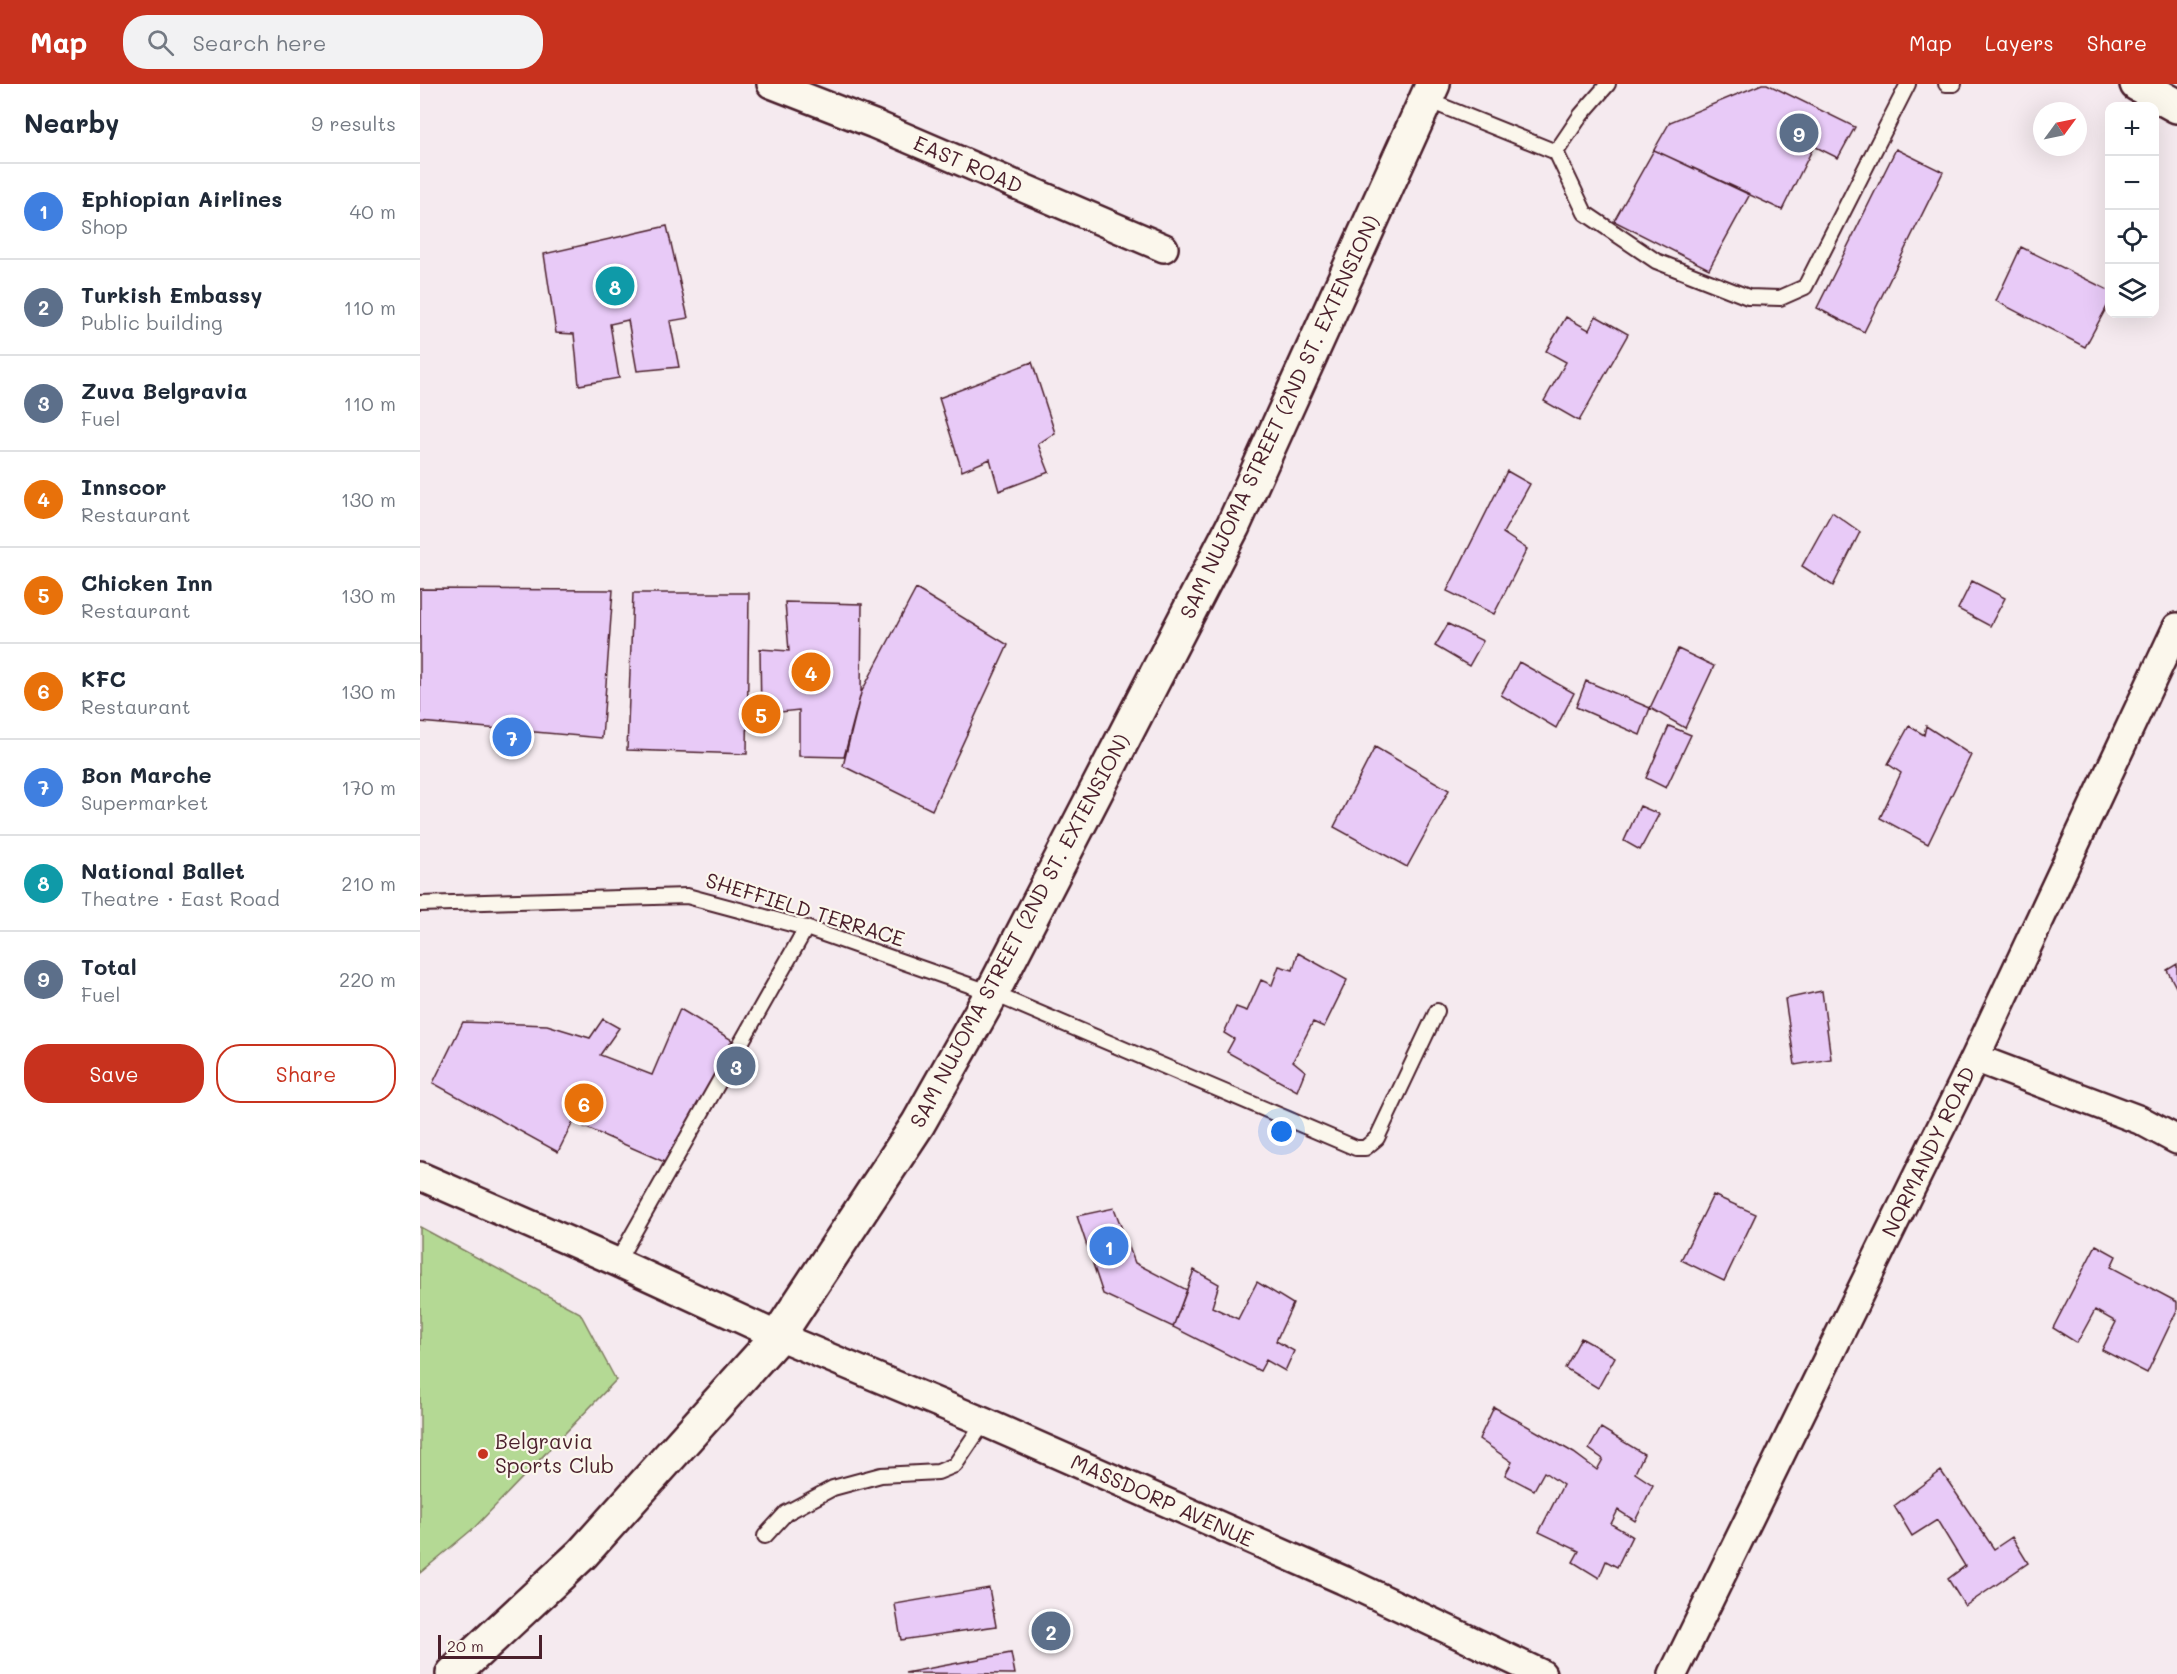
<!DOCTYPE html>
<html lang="en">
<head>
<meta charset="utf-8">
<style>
  :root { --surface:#fff; --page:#f2f2f3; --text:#1f2937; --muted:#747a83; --line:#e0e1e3; --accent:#c8321e }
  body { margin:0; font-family:Mali,sans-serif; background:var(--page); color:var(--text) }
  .controls { position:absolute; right:18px; top:18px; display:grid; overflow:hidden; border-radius:12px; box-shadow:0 6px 24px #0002 }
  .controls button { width:54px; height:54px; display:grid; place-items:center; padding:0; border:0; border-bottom:2px solid var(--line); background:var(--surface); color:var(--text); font:30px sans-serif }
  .compass { position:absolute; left:1613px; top:18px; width:54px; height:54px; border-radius:50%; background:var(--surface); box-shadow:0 6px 24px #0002; rotate:57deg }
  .scale { position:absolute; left:18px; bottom:15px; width:104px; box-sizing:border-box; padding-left:6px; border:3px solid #4a1f2b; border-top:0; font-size:16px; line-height:21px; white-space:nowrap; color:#4a1f2b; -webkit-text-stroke:4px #fbf7ec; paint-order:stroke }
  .you { position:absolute; left:862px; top:1048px; width:21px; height:21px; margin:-15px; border:4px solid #fff; border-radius:50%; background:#1a73e8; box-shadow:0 0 0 9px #1a73e833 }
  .badge { display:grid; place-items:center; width:39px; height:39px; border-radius:50%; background:var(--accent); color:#fff; font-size:20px; font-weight:700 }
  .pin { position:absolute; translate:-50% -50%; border:3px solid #fff; box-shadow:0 2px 6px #0006 }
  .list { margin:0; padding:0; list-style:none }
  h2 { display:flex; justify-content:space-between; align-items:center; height:78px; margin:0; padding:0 24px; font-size:26px }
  h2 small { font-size:20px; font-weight:400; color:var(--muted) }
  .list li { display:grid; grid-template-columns:39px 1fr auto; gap:18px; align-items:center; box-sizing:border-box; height:96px; padding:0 24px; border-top:2px solid var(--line) }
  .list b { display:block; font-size:22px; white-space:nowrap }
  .list p { margin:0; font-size:20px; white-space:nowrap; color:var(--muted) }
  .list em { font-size:20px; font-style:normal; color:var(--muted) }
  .actions { display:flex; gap:12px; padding:18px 24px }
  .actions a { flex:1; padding:14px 0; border:2px solid var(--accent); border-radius:24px; text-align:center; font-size:21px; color:var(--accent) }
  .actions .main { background:var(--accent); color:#fff }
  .icon { flex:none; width:33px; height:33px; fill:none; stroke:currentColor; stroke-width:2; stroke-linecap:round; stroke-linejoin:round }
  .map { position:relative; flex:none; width:1757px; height:1590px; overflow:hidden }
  header { display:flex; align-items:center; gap:36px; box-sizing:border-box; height:84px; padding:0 30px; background:var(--accent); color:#fff }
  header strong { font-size:28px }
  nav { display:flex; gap:33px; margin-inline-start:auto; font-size:21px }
  .search { width:420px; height:54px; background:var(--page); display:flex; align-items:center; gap:15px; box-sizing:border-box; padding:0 21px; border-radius:24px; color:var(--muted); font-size:22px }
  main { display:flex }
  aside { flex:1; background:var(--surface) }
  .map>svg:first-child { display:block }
  .green { fill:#b4d994; stroke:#7f7c60; stroke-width:1.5 }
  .building { fill:#e8caf7; stroke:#4a1f2b; stroke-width:1.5 }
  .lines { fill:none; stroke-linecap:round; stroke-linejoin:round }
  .lane-casing { stroke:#4a1f2b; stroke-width:18 }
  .street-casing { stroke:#4a1f2b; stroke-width:32 }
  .secondary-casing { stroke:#4a1f2b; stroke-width:38 }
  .highway-casing { stroke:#4a1f2b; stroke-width:38 }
  .lane { stroke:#fbf7ec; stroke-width:14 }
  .street { stroke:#fbf7ec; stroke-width:27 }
  .secondary { stroke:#fbf7ec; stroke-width:33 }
  .highway { stroke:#fbf7ec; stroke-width:33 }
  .poi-dot { fill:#c8321e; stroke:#fbf7ec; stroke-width:2 }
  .labels { text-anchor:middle; stroke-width:4.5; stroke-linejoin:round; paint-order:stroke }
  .street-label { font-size:21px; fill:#4a1f2b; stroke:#fbf7ec }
  .poi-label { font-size:21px; fill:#4a1f2b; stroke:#fbf7ec; text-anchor:start }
</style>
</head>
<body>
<header>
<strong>Map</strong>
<div class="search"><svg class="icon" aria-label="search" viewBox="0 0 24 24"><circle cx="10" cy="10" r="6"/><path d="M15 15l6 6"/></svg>Search here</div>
<nav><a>Map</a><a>Layers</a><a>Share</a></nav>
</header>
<main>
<aside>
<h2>Nearby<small>9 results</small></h2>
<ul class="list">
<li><span class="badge" style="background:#3f7fe0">1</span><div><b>Ephiopian Airlines</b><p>Shop</p></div><em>40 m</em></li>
<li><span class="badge" style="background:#5c6f8a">2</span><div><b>Turkish Embassy</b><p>Public building</p></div><em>110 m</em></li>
<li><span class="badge" style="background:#5c6f8a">3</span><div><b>Zuva Belgravia</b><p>Fuel</p></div><em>110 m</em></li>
<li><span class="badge" style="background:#e8710a">4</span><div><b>Innscor</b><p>Restaurant</p></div><em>130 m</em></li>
<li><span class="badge" style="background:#e8710a">5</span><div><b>Chicken Inn</b><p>Restaurant</p></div><em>130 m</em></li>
<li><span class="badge" style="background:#e8710a">6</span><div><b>KFC</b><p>Restaurant</p></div><em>130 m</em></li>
<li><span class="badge" style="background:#3f7fe0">7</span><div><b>Bon Marche</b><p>Supermarket</p></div><em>170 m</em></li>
<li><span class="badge" style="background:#0f9aa8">8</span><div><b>National Ballet</b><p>Theatre · East Road</p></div><em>210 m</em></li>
<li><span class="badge" style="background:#5c6f8a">9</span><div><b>Total</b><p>Fuel</p></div><em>220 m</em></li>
</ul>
<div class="actions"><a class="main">Save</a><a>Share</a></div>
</aside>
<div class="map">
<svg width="1757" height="1590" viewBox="0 0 1757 1590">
  <rect width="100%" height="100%" fill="#f5eaef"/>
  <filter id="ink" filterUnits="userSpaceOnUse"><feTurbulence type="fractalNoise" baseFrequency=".0167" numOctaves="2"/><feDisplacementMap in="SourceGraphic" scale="12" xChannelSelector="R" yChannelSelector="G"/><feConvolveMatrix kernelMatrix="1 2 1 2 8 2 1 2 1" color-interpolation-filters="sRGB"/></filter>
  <g filter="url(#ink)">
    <path class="green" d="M0,1143L160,1229L196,1296L55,1443L0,1489Z"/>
    <path class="building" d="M1342,0H1347L1435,43L1418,74L1394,62L1362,126L1234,66L1250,38Z
      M1476,65L1523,88L1444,248L1397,224Z
      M1234,66L1330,110L1289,185L1194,137Z
      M247,142L268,234L250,237L259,283L217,287L208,236L190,240L199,294L159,301L154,250L136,249L124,170Z
      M1601,163L1690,207V217L1665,263L1576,217Z
      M1176,232L1208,250L1159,337L1124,317L1146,278L1126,267L1146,233L1169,246Z
      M612,278L635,349L618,360L629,388L579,407L570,375L542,387L519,314Z
      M1087,387L1110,400L1083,449L1107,465L1074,530L1027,507Z
      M1412,428L1440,448L1413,502L1382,482Z
      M1552,497L1585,514L1570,542L1538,525Z
      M0,505L193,506L182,654L0,638Z
      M496,505L588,561L512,726L423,682L441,609Z
      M213,509H329L327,670L207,666Z
      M365,518L442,520L441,609L424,673L379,672V626L341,630L340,565L369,567Z
      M1028,540L1063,557L1049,582L1015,562Z
      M1258,565L1294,582L1265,644L1230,624Z
      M1099,578L1154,609L1136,644L1081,611Z
      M1166,597L1230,624L1220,651L1156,623Z
      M1249,642L1271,651L1246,704L1226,694Z
      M1489,642L1504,651L1506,642L1551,671L1508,760L1460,734L1481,689L1468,680Z
      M955,663L1029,706L987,783L914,743Z
      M1220,722L1239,730L1220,766L1204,757Z
      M878,869L927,896L904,943L893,938L873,977L885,987L877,1007L807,968L814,955L804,949L816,923L827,927L841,896L852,901L859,882L873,886Z
      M1757,880V905L1747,886Z
      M1402,907L1411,975L1375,981L1365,915Z
      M260,925L312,956L249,1080L153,1038L138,1068L13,999L43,938L127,941L170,954L183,935L199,944L180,971L232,991Z
      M1293,1111L1336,1130L1304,1197L1261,1176Z
      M694,1124L715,1179L767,1206L753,1243L683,1210L657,1132Z
      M1676,1161L1696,1172L1691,1183L1757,1218V1226L1727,1289L1682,1266L1696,1238L1675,1226L1657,1259L1633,1244Z
      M774,1186L799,1200L792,1223L818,1235L837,1198L873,1220L856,1257L874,1267L865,1287L846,1276L840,1287L753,1243Z
      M1161,1254L1195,1273L1178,1304L1145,1284Z
      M1074,1323L1154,1369L1177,1386L1183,1375L1169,1365L1181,1344L1224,1370L1215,1389L1233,1401L1215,1437L1198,1426L1191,1440L1212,1452L1197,1483L1186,1477L1179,1494L1153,1478L1159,1467L1119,1448L1143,1401L1124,1388L1114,1406L1085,1391L1092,1378L1059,1355Z
      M1521,1387L1574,1465L1592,1453L1608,1479L1545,1522L1528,1495L1545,1482L1517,1436L1492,1452L1474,1422Z
      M569,1504L576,1542L481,1556L475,1520Z
      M591,1569L595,1590L485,1589Z"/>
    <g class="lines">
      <g class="lane-casing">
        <path id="lane" d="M1526,0H1534
          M1007,16L1136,68L1161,31L1188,0
          M1136,68L1165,129L1236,177L1328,213L1360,214L1385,203L1488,0
          M0,820L267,812L386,844L572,909L936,1064H945L957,1054L1017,927
          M197,1178L386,844
          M345,1452L366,1429L413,1404L461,1391L518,1388L535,1381L564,1338"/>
      </g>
      <g class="street-casing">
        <path id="street" d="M351,0L454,40L744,164
          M1555,974L1720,1036L1757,1056
          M0,1092L197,1178L358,1252L564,1338L923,1496L1122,1590
          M1253,1590L1555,974L1757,543"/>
      </g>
      <g class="secondary-casing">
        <path id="secondary" d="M1717,0L1757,22"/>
      </g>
      <g class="highway-casing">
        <path id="highway" d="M33,1590L162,1470L358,1252L498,1040L572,909L813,442L1013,0"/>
      </g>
      <use href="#lane" class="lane"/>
      <use href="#street" class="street"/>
      <use href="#secondary" class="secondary"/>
      <use href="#highway" class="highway"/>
    </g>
  </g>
  <circle class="poi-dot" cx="63" cy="1370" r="6"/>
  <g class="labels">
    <g class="street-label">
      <text transform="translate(548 81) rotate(23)" y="7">EAST ROAD</text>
      <text transform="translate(860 333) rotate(-65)" y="7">SAM NUJOMA STREET (2ND ST. EXTENSION)</text>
      <text transform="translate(385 826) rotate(17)" y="7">SHEFFIELD TERRACE</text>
      <text transform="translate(600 847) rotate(-62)" y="7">SAM NUJOMA STREET (2ND ST. EXTENSION)</text>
      <text transform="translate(1509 1068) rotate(-64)" y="7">NORMANDY ROAD</text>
      <text transform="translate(742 1417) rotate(24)" y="7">MASSDORP AVENUE</text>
    </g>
    <g class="poi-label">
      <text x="75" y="1365">Belgravia<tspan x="75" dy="24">Sports Club</tspan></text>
    </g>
  </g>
</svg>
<div class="controls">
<button>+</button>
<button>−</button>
<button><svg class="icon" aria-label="locate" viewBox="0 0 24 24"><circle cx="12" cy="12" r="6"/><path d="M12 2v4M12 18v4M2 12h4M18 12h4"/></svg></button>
<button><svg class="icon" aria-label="layers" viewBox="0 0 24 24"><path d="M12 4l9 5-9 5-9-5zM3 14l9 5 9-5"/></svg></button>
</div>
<svg class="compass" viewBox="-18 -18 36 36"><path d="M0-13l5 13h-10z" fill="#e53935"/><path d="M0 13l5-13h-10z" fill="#747a83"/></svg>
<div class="scale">20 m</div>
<div class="you"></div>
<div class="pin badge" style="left:689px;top:1162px;background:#3f7fe0">1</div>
<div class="pin badge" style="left:631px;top:1547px;background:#5c6f8a">2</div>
<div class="pin badge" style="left:316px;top:982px;background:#5c6f8a">3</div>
<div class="pin badge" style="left:391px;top:588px;background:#e8710a">4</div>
<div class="pin badge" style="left:341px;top:630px;background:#e8710a">5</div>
<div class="pin badge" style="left:164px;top:1019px;background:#e8710a">6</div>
<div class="pin badge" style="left:92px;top:653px;background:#3f7fe0">7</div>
<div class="pin badge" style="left:195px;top:202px;background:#0f9aa8">8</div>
<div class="pin badge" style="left:1379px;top:49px;background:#5c6f8a">9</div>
</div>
</main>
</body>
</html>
